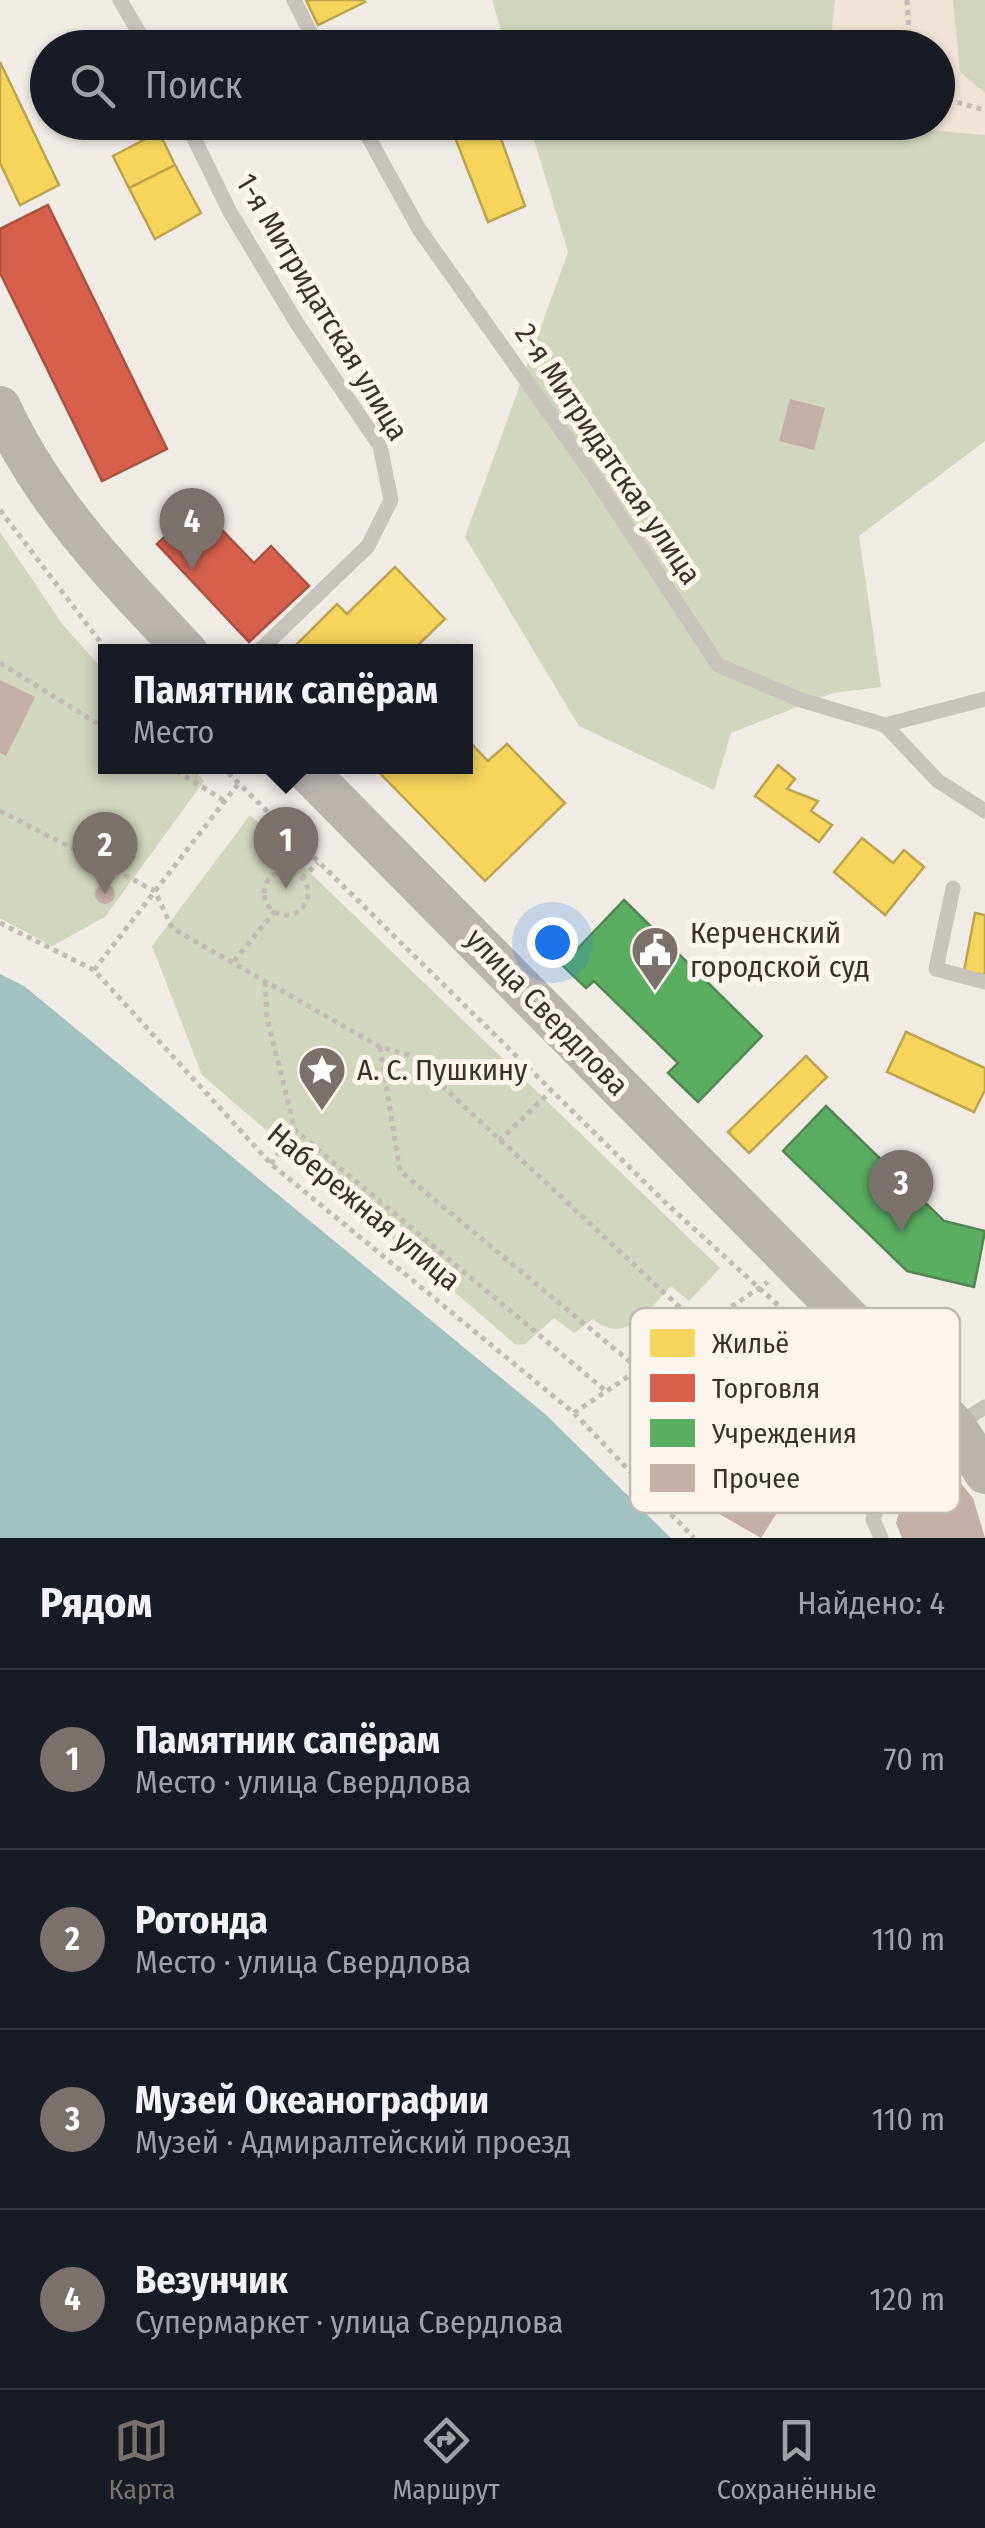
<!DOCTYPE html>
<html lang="ru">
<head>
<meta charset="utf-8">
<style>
  :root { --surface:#171b24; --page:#242831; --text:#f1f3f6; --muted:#9ea1a6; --line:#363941; --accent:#7a716c }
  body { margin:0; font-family:"Fira Sans Condensed",sans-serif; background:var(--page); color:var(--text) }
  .you { position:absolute; left:552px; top:942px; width:35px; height:35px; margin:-25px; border:8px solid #fff; border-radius:50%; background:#1a73e8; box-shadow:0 0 0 15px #1a73e833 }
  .badge { display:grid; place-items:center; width:65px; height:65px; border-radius:50%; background:var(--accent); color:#fff; font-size:32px; font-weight:700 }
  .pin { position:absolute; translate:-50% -82px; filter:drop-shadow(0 2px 5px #0008) }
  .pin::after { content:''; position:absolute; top:52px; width:35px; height:30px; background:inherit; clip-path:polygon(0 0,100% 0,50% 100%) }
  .popup { position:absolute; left:98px; top:644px; width:375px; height:130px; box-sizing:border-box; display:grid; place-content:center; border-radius:0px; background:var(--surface); filter:drop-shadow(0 2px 8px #0005); font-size:32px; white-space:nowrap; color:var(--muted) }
  .popup b { font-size:38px; color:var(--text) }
  .popup::after { content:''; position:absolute; left:50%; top:100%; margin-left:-20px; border:20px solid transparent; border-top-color:var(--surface) }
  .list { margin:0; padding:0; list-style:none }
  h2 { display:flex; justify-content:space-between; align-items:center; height:130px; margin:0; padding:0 40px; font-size:42px }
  h2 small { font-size:32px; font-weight:400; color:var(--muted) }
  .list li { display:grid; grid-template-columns:65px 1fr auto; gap:30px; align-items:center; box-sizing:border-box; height:180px; padding:0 40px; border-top:2px solid var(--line) }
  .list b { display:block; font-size:38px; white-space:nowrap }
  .list p { margin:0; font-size:32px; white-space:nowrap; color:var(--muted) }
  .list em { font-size:32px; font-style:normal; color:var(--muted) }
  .icon { flex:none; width:55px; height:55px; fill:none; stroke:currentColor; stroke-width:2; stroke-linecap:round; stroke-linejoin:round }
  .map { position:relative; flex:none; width:985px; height:1538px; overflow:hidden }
  .search { position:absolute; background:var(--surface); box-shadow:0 2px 8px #0004; left:30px; right:30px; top:30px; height:110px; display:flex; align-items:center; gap:25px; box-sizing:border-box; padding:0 35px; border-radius:55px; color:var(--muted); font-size:38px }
  .sheet { height:850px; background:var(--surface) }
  nav { display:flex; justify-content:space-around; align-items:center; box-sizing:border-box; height:140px; border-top:2px solid var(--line); background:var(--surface); font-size:28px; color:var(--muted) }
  nav a { display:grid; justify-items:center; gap:5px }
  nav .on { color:var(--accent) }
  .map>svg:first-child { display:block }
  .green { fill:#d1d6bf }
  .plaza { fill:#eee3d5 }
  .water { fill:#a1c2c1 }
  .homes { fill:#f6d55c; stroke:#bea44d; stroke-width:2.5 }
  .shops { fill:#d6604d; stroke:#a85243; stroke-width:2.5 }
  .public { fill:#5aae61; stroke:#518851; stroke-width:2.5 }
  .building { fill:#c3afa7 }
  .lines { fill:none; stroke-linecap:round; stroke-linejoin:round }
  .path { stroke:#c2bbb6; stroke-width:5; stroke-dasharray:5 5; stroke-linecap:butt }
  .lane { stroke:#c9c3be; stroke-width:15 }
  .secondary { stroke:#bab3ae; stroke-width:42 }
  .labels { text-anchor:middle; stroke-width:10; stroke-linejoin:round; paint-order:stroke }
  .street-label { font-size:30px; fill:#3b302b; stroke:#fbf5ee }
  .poi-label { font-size:30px; fill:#3b302b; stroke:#fbf5ee; text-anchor:start }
  .key { fill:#fbf5ee; stroke:#c1bab4; stroke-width:2.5 }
  .key-label { font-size:28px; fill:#3b302b }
</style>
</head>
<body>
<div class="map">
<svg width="985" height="1538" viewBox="0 0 985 1538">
  <rect width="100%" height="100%" fill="#f0ebe5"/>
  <path class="green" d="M492,0H985V441L859,536L881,687L833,693L731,733L714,790L579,726L465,537L568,252L529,123L938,122V48L506,47Z
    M0,532L63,625L106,673V766L191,767L204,781L105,917L52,946L0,918Z
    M250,815L720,1268L689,1301L671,1286C649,1309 626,1347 593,1319L574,1333L554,1318L525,1344L516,1345L202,1075L152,946Z"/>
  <path class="plaza" d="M835,0H953L960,72L985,93V135L847,123L938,122V48L830,47Z"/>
  <path class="water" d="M0,974L24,986L545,1414L671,1538H0Z"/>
  <path class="homes" d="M306,0H364L365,2L318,25Z
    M0,62L59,185L20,205L0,163Z
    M449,122H495L525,206L488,222Z
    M159,132L175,165L129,188L113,156Z
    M175,165L201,213L155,239L129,188Z
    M395,567L445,619L411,652H289L337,604L347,614Z
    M466,738L488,761L507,744L565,803L485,881L373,766H466Z
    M778,765L795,779L787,789L818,801L811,811L832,825L819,842L755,796Z
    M862,838L893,863L904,850L924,867L885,915L834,872Z
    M975,913L985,915V975L964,971Z
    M906,1032L985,1068V1090L974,1112L887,1072Z
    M806,1056L827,1077L749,1153L728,1132Z"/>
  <path class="shops" d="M48,205L167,449L102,481L0,273V229Z
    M198,505L254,563L271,546L309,586L249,642L157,544Z
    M731,1362L752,1400L654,1457L638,1433L640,1417Z"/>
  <path class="public" d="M624,900L762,1036L698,1102L668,1073L678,1063L594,981L586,988L562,965Z
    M826,1106L944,1221L985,1231L974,1287L907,1271L783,1151Z"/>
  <path class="building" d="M790,399L825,408L814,450L779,441Z
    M0,680L35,697L6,756L0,753Z
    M95 894a10 10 0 1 1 20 0a10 10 0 1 1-20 0Z
    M773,1388L799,1431L778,1444L771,1432L754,1442L735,1410Z
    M924,1461L952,1473L973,1498L985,1538H902L896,1523L910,1471Z
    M719,1477L776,1514L761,1538L702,1504Z"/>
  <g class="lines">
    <path class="path" d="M907,0L910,48
      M938,97L985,110
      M0,510L108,652
      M0,663L106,729
      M168,766L225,801
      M221,766L668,1205L824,1347
      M0,811L155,891L172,928L380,1047L409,1055L703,1329
      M264 893a22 22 0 1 1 44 0a22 22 0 1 1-44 0Z
      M302,878L318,863
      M0,923L94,970L271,1164L574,1413L694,1538
      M234,961L275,911
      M94,970L238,784
      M265,982L267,1018L295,1130L607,1392
      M380,1047L400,1171L640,1370
      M499,1141L550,1092
      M271,1164L295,1130
      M574,1413L768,1282"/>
    <path class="lane" d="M120,0L148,48
      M294,0L318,48
      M186,122L230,212L298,325L380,446L391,500L368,546L258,652
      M360,122L419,229L591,472L718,665L801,700L885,725
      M885,725L938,781L985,811
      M885,725L985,699
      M953,888L936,969L985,982
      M881,1538L873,1519C895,1460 933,1439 985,1407"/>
    <path class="secondary" d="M0,407C45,504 115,576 187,652
      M302,766L955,1426L985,1473"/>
  </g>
  <defs>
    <g id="civic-pin" transform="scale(2.5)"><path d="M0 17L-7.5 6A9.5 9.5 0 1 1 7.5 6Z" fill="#7a716c" stroke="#fbf5ee"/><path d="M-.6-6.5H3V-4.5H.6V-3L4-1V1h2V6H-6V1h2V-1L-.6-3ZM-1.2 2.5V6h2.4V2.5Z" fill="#fff"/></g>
    <g id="sight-pin" transform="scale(2.5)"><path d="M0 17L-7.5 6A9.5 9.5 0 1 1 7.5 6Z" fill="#7a716c" stroke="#fbf5ee"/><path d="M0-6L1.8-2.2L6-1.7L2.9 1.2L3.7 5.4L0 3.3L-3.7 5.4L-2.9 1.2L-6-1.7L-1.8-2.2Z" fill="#fff"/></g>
  </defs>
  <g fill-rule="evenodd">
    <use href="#civic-pin" x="655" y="950"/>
    <use href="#sight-pin" x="322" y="1070"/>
  </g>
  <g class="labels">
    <g class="street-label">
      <text transform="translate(322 307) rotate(59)" y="10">1-я Митридатская улица</text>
      <text transform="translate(608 454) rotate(56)" y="10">2-я Митридатская улица</text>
      <text transform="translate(547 1012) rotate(46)" y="10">улица Свердлова</text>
      <text transform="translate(364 1207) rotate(40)" y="10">Набережная улица</text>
    </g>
    <g class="poi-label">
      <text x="690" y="943">Керченский<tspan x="690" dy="34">городской суд</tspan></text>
      <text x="357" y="1080">А. С. Пушкину</text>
    </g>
  </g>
  <rect x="630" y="1308" width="330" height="205" rx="15" class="key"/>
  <rect x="650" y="1329" width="45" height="28" fill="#f6d55c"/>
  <rect x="650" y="1374" width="45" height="28" fill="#d6604d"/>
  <rect x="650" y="1419" width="45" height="28" fill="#5aae61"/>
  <rect x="650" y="1464" width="45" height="28" fill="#c3afa7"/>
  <g class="key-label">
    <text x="712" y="1353">Жильё</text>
    <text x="712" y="1398">Торговля</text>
    <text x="712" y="1443">Учреждения</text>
    <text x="712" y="1488">Прочее</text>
  </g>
</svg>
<div class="you"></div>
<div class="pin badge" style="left:286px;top:889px">1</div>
<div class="popup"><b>Памятник сапёрам</b>Место</div>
<div class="pin badge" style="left:105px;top:894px">2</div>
<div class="pin badge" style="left:901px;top:1232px">3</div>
<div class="pin badge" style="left:192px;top:570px">4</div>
<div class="search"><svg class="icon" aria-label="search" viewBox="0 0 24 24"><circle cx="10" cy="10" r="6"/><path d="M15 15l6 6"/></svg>Поиск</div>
</div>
<section class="sheet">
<h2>Рядом<small>Найдено: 4</small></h2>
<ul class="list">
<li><span class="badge">1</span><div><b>Памятник сапёрам</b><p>Место · улица Свердлова</p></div><em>70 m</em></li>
<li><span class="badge">2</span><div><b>Ротонда</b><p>Место · улица Свердлова</p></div><em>110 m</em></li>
<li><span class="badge">3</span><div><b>Музей Океанографии</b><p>Музей · Адмиралтейский проезд</p></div><em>110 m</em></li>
<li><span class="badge">4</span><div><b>Везунчик</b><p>Супермаркет · улица Свердлова</p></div><em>120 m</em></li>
</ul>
</section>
<nav>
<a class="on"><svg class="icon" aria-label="map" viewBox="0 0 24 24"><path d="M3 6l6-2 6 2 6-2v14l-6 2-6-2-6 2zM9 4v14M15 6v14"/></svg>Карта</a>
<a><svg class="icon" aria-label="directions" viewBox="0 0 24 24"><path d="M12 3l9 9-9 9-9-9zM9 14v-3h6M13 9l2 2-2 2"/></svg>Маршрут</a>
<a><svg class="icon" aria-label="saved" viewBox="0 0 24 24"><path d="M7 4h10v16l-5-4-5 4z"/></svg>Сохранённые</a>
</nav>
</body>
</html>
